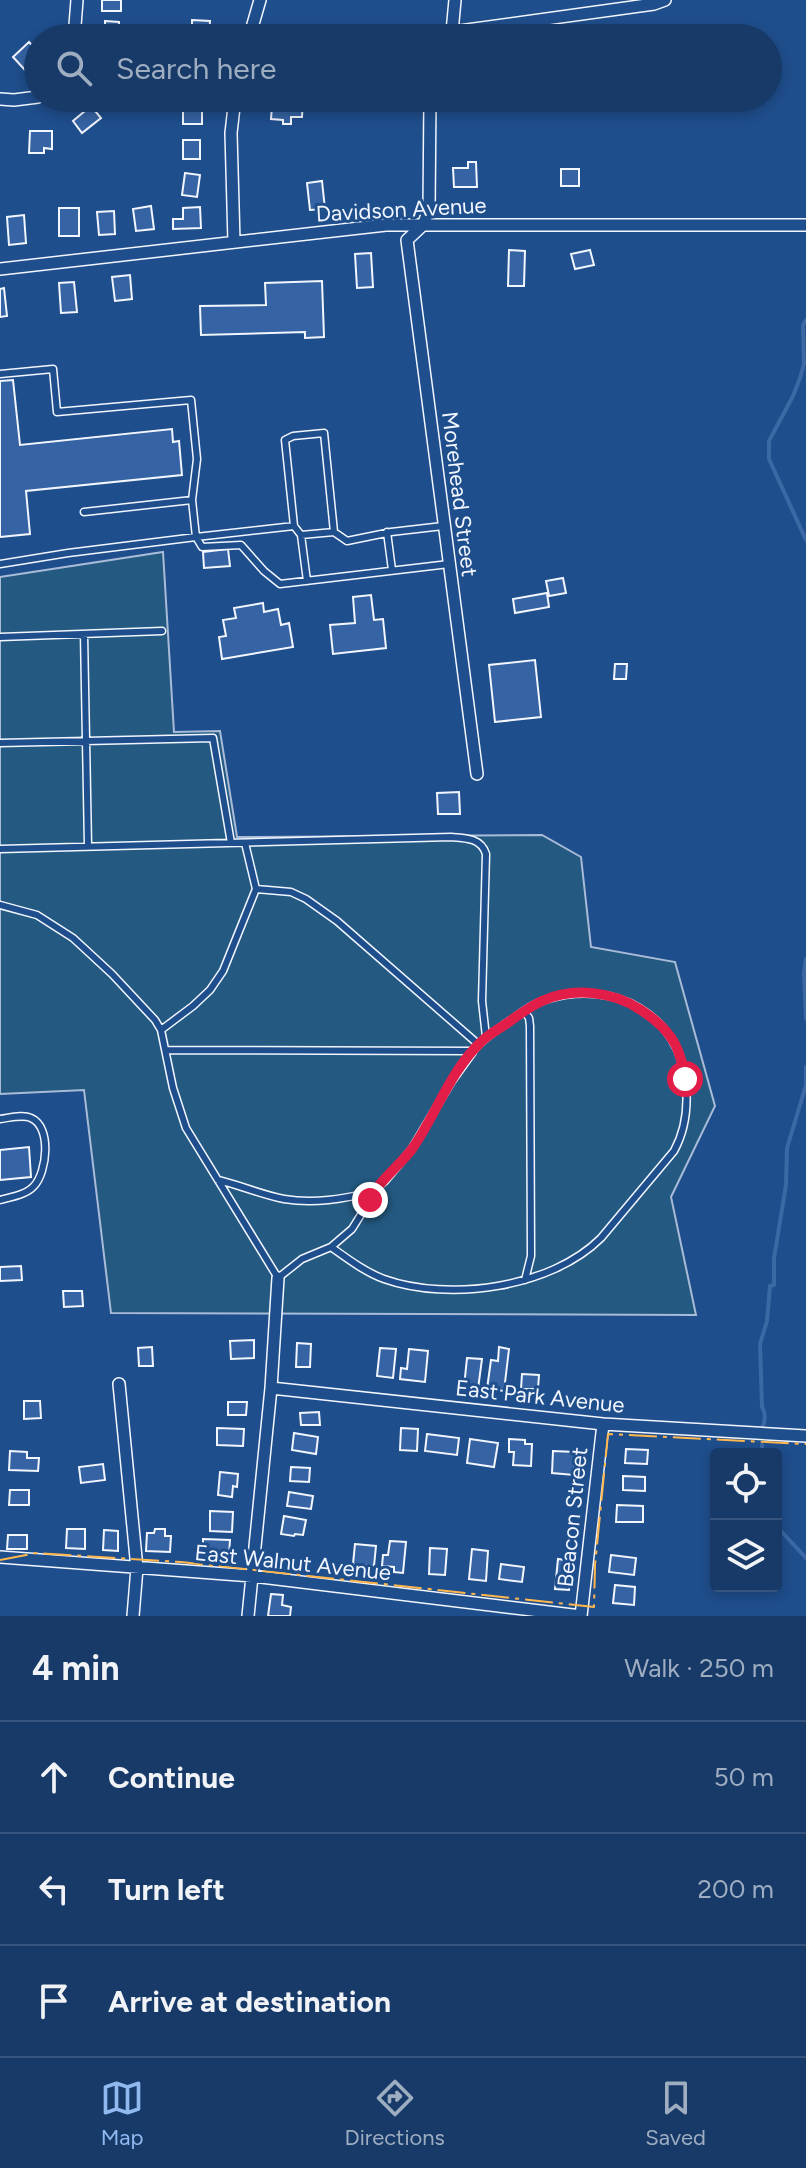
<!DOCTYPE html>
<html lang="en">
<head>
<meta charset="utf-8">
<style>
  :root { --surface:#173a69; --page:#20416f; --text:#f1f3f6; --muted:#9eadc0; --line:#36547d; --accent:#90b9f0 }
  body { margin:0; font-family:Figtree,sans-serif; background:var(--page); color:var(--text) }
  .controls { position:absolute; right:24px; bottom:24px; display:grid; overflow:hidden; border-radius:8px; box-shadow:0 4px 12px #0003 }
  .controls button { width:72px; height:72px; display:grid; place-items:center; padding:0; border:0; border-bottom:2px solid var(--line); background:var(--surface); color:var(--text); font:40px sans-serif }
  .stop { position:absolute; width:24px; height:24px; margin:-18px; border:6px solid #e11d48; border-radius:50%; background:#fff }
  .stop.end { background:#e11d48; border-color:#fff; box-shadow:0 2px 8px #0008 }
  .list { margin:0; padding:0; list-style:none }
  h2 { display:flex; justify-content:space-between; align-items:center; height:104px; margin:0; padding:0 32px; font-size:34px }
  h2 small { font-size:26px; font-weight:400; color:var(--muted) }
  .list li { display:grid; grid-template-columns:52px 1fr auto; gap:24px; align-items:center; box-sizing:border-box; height:112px; padding:0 32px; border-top:2px solid var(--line) }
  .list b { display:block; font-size:30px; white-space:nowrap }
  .list em { font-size:26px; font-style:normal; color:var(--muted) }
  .icon { flex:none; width:44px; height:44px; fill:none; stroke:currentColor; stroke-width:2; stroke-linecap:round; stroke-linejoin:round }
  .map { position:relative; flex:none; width:806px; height:1616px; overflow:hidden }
  .search { position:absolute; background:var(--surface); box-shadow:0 4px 12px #0003; left:24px; right:24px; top:24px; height:88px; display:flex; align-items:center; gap:20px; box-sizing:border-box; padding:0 28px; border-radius:44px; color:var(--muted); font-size:30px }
  .sheet { height:440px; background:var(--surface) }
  nav { display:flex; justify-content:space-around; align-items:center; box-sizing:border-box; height:112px; border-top:2px solid var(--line); background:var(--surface); font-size:22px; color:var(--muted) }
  nav a { display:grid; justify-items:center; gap:4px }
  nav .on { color:var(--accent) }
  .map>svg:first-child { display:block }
  .green { fill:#245a82; stroke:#a8bbd7; stroke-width:2 }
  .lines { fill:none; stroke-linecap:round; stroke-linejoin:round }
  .stream { stroke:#3b69a3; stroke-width:4 }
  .building { fill:#3563a3; stroke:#f2f6ff; stroke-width:2 }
  .service-casing { stroke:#f2f6ff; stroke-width:9 }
  .minor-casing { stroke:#f2f6ff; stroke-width:14 }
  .service { stroke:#1f4e8c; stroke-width:6 }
  .minor { stroke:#1f4e8c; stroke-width:11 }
  .power { stroke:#ffb74d; stroke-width:2; stroke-dasharray:28 6 4 6; stroke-linecap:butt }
  .route { stroke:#e11d48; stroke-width:10 }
  .labels { text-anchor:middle; stroke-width:6; stroke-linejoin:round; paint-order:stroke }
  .street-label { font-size:22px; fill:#f2f6ff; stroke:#1f4e8c }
</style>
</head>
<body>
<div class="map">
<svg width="806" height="1616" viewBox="0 0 806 1616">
  <rect width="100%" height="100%" fill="#1f4e8c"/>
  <path class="green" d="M163,552L174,732L220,731L237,837L542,835L581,857L591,947L675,962L715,1106L671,1197L696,1315L111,1313L84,1090L0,1094V577Z"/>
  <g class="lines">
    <path class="stream" d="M806,320L803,325L804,364L800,378L793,396L769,441V459L806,540
      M806,959L804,973L806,1019
      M762,1429C765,1422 766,1413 762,1407L760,1344L767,1321L770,1286L774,1285V1258L786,1185L787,1148L806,1085V1067
      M762,1445V1454
      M776,1510L780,1530L806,1558"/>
  </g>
  <path class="building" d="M102,0H121V11H102Z
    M192,20L210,21L209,38H192Z
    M105,21L119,22V38H105Z
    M29,42L38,52V58L25,70L13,57Z
    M283,98H303L302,117H291V124H283V120L271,119L272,106H283Z
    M183,103H202V124H183Z
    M91,106L101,118L82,133L73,121Z
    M30,131H52V149L44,148V153H29Z
    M183,140H200V159H183Z
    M468,162H476L477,187H454L453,168H468Z
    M561,169H579V186H561Z
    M185,173L200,175L197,197L182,195Z
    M322,181L325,209L310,210L307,183Z
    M151,206L154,229L136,231L133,209Z
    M200,207L201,228L173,229V219H183V208Z
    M59,208H79V236H59Z
    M114,211L115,234L99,235L97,212Z
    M24,215L26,243L9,245L7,217Z
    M509,250L525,251L524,286H508Z
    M590,250L594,265L575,269L571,254Z
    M371,253L373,287L357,288L355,254Z
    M130,275L132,299L115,301L112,277Z
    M322,281L324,337L305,338V332L201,335L200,306L266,305L265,283Z
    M74,282L77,312L61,313L59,283Z
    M4,288L7,316L0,317V289Z
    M13,380L20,445L172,429L173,442L179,441L182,475L26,491L30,534L0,537V381Z
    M228,549L230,566L204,568L203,552Z
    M563,578L566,593L549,596L546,581Z
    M547,593L549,607L515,613L513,599Z
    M371,595L374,620L383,619L386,648L333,654L330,625L355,623L353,597Z
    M263,603L264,612L278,609L281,625L289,623L293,647L222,659L219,637L226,636L223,620L236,618L234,608Z
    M535,660L541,717L495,722L489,665Z
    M615,664H627L626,679H614Z
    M459,792L460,814H438L437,793Z
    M29,1147L31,1177L0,1180V1150Z
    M21,1266L22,1280L0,1281V1267Z
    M63,1291H82L83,1306L64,1307Z
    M254,1340V1358L231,1359L230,1341Z
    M297,1343L311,1344L310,1367H296Z
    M152,1347L153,1366H139L138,1348Z
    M499,1347L509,1349L504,1391L487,1389L491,1360L498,1361Z
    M380,1348L396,1349L393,1378L377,1376Z
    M409,1349L428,1351L425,1382L400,1379L401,1368L407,1369Z
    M467,1358L482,1359L478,1389L464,1387Z
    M522,1374L539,1375L538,1389H521Z
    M24,1401H40L41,1418L24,1419Z
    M228,1402H247L246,1415H228Z
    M319,1412L320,1425H301L300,1413Z
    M217,1428L244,1429L243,1446L217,1445Z
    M401,1428L418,1429L417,1451L400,1450Z
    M294,1433L318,1437L316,1454L292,1450Z
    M427,1434L459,1438L457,1455L425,1451Z
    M470,1439L498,1443L494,1467L467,1463Z
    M509,1439L525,1440V1444H532L531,1466L513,1465L514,1452H509Z
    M626,1449L648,1450L647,1464L625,1463Z
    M10,1451L27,1452V1458H39L38,1471L9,1470Z
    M553,1451L575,1452L574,1475L552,1473Z
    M103,1464L105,1480L81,1483L79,1467Z
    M291,1467L310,1468L309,1482L290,1481Z
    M220,1472L238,1474L237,1487L233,1486L232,1497L218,1495Z
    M623,1476L645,1477V1491L623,1490Z
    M10,1490H29V1505H9Z
    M289,1492L313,1496L311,1509L287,1506Z
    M617,1505L643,1506V1522H616Z
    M210,1511L233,1512L232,1532L210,1531Z
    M284,1516L306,1520L303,1535L295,1534L294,1536L281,1534Z
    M67,1529H85V1549L66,1548Z
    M155,1529H165V1536H171L170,1552L146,1551L147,1533H154Z
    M104,1530L118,1531V1551L103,1550Z
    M8,1535H27V1549H7Z
    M203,1539L230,1540L229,1555L203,1554Z
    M390,1541L406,1542L403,1573L394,1572V1567L382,1566L383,1555H388Z
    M355,1544L376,1546L374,1566L353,1564Z
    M430,1548L447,1549L445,1575L429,1574Z
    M472,1549L488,1551L486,1581L469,1579Z
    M611,1555L636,1558L634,1575L609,1572Z
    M558,1559L573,1561L569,1590L555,1589Z
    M501,1564L524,1567L522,1582L499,1579Z
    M615,1585L635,1587L634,1605L613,1603Z
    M271,1594L283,1595L282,1605L291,1607L290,1616H268Z"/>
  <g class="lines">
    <g class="service-casing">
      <path id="service" d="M0,374L53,369L57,412L191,400L197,459L192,500L196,537L294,526
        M84,512L192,500
        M334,532L324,433L293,436L285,440L294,526L301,535L334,532L347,541L391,532L443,526
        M387,532L392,570
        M301,535L307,581
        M0,564L68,553L196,537L202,547L241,545L264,571L280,584L449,564
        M84,634L88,846
        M0,637L162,631
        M0,743L213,738L231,843
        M0,849L451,837C466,838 481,838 486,854L482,1001L486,1037
        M256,889L291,892L306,899L337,921L478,1044
        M0,905L37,915L73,938L112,974L155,1020L161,1030L173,1088L186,1128L278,1278L302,1259L331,1247C348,1259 365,1272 384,1279C449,1302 551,1288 601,1238L674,1151C685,1131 688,1109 686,1086C681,1014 613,979 548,999C534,1003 522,1012 511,1020C497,1030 483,1038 473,1051L166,1050
        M524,1011L529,1018L530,1026L531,1256L525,1280
        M161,1030L193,1006L210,990L223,971L256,889L245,843
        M0,1119C9,1118 23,1114 31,1118C52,1127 47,1172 34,1186C26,1195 11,1197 0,1200
        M218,1180C240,1185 262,1195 284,1199C314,1204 343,1199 372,1192
        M331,1247L352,1229L370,1200L372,1192L385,1181L411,1150L452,1081L473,1052"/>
    </g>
    <g class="minor-casing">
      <path id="minor" d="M455,0L452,32L654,4L665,0
        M74,38L77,0
        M249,38L260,0
        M430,98L429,210L423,225L407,240L477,774
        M0,99L14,100L38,97
        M234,242L231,133L235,98
        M0,269L386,225H806
        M119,1384L137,1568L133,1616
        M271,1388L603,1424L806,1436
        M0,1557L252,1576L581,1616L603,1424
        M248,1616L271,1388L278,1278"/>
    </g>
    <use href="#service" class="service"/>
    <use href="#minor" class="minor"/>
    <path class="power" d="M0,1560L36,1553L181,1562L594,1607L595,1565L608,1434L806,1444"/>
  </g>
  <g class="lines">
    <path class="route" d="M370,1200C373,1187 402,1163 412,1149C436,1115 450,1071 481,1042C488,1035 497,1030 506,1024C517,1016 529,1007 542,1001C573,987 613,991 641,1010C655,1019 667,1029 675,1044C681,1055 683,1067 685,1079"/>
  </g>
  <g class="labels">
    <g class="street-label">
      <text transform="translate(401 209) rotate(-3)" y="8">Davidson Avenue</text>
      <text transform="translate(460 494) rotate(83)" y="8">Morehead Street</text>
      <text transform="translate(540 1396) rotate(6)" y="8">East Park Avenue</text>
      <text transform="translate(572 1517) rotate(-84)" y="8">Beacon Street</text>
      <text transform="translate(293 1562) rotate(6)" y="8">East Walnut Avenue</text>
    </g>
  </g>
</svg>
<div class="controls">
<button><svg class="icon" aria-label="locate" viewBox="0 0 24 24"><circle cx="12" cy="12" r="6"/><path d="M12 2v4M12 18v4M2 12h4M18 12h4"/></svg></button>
<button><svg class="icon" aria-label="layers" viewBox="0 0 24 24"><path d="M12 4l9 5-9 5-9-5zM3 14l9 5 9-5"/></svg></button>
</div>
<div class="stop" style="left:685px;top:1079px"></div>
<div class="stop end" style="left:370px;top:1200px"></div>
<div class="search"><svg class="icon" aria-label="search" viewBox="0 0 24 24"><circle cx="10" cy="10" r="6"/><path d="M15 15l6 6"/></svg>Search here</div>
</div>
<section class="sheet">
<h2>4 min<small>Walk · 250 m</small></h2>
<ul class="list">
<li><svg class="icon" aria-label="ahead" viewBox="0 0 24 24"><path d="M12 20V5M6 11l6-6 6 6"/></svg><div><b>Continue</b></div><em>50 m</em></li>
<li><svg class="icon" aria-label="left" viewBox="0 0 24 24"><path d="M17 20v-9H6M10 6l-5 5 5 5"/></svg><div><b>Turn left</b></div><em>200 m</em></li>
<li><svg class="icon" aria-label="arrive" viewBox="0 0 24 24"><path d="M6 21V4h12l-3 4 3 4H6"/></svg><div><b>Arrive at destination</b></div></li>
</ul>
</section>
<nav>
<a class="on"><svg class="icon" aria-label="map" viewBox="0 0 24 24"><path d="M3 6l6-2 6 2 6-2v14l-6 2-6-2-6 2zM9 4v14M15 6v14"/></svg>Map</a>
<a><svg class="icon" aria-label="directions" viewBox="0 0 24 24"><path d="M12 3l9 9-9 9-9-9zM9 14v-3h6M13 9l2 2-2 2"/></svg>Directions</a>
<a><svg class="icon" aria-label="saved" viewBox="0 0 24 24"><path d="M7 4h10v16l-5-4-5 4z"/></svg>Saved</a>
</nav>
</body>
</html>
